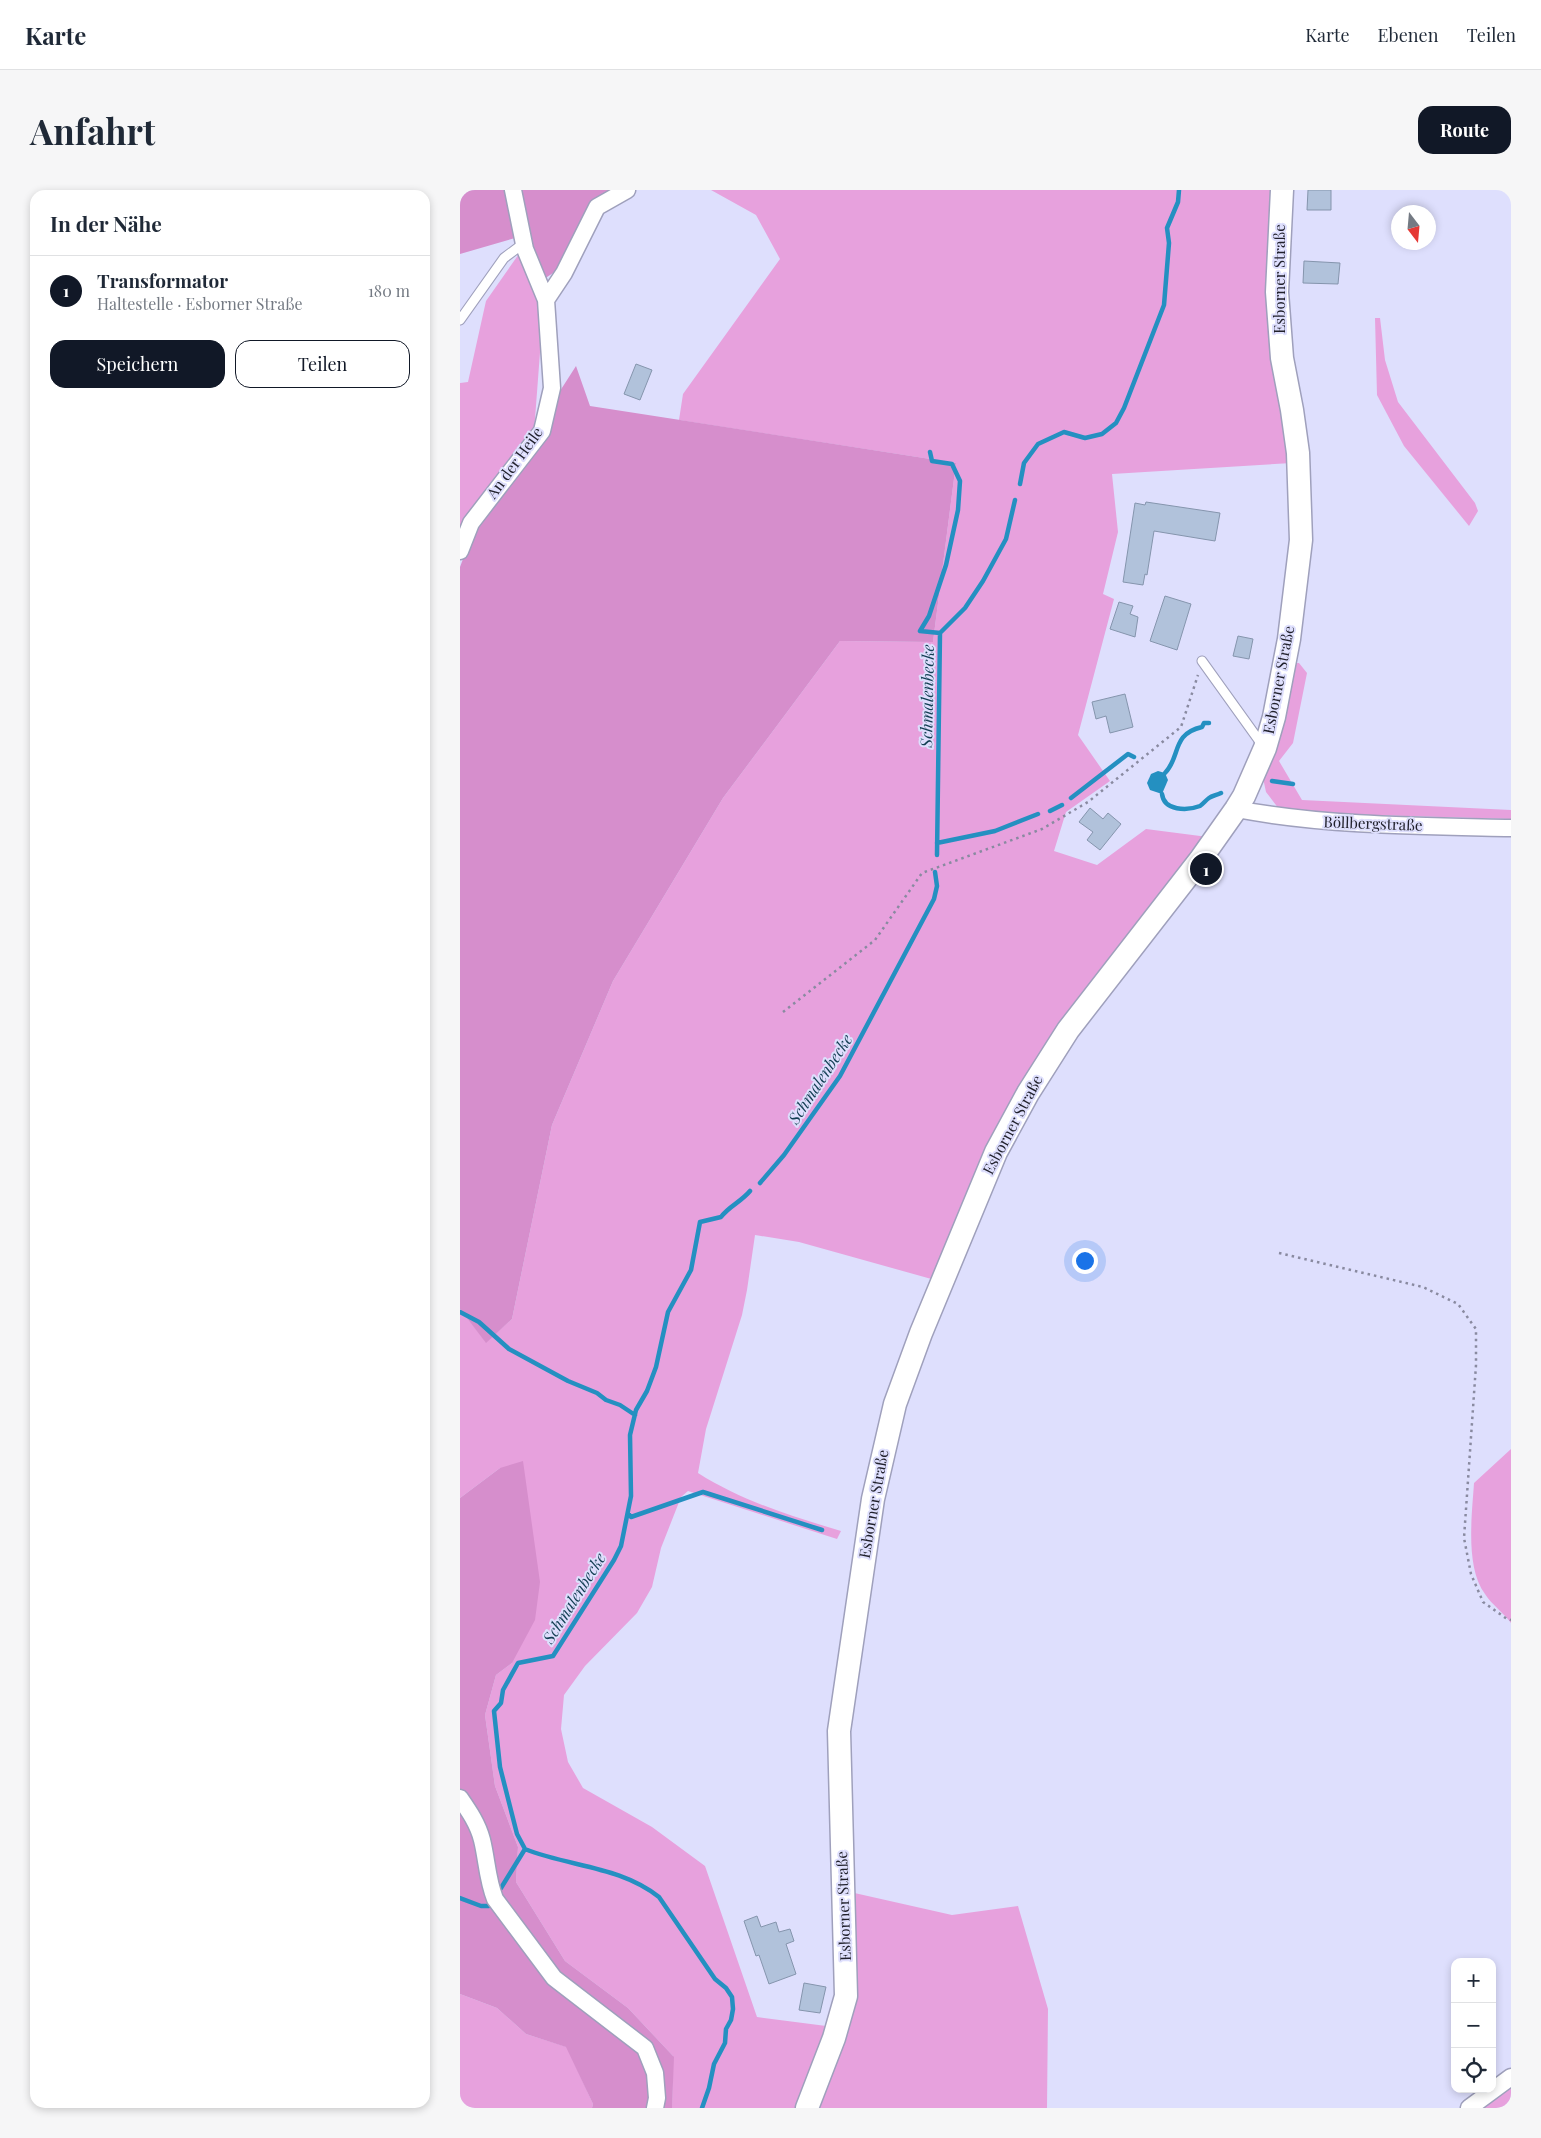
<!DOCTYPE html>
<html lang="de">
<head>
<meta charset="utf-8">
<style>
  :root { --surface:#fff; --page:#f6f6f7; --text:#1f2937; --muted:#747a83; --line:#e0e1e3; --accent:#111827 }
  body { margin:0; font-family:"Playfair Display",serif; background:var(--page); color:var(--text) }
  .controls { position:absolute; right:15px; bottom:15px; display:grid; overflow:hidden; border-radius:10px; box-shadow:0 2px 8px #0003 }
  .controls button { width:45px; height:45px; display:grid; place-items:center; padding:0; border:0; border-bottom:1px solid var(--line); background:var(--surface); color:var(--text); font:25px sans-serif }
  .compass { position:absolute; left:931px; top:15px; width:45px; height:45px; border-radius:50%; background:var(--surface); box-shadow:0 2px 8px #0003; rotate:164deg }
  .you { position:absolute; left:624px; top:1070px; width:18px; height:18px; margin:-12px; border:4px solid #fff; border-radius:50%; background:#1a73e8; box-shadow:0 0 0 8px #1a73e833 }
  .badge { display:grid; place-items:center; width:32px; height:32px; border-radius:50%; background:var(--accent); color:#fff; font-size:16px; font-weight:700 }
  .pin { position:absolute; translate:-50% -50%; border:2px solid #fff; box-shadow:0 1px 5px #0006 }
  .list { margin:0; padding:0; list-style:none }
  h2 { display:flex; justify-content:space-between; align-items:center; height:65px; margin:0; padding:0 20px; font-size:21px }
  h2 small { font-size:16px; font-weight:400; color:var(--muted) }
  .list li { display:grid; grid-template-columns:32px 1fr auto; gap:15px; align-items:center; box-sizing:border-box; height:70px; padding:0 20px; border-top:1px solid var(--line) }
  .list b { display:block; font-size:19px; white-space:nowrap }
  .list p { margin:0; font-size:16px; white-space:nowrap; color:var(--muted) }
  .list em { font-size:16px; font-style:normal; color:var(--muted) }
  .actions { display:flex; gap:10px; padding:15px 20px }
  .actions a { flex:1; padding:11px 0; border:1px solid var(--accent); border-radius:15px; text-align:center; font-size:18px; color:var(--accent) }
  .actions .main { background:var(--accent); color:#fff }
  .icon { flex:none; width:28px; height:28px; fill:none; stroke:currentColor; stroke-width:2; stroke-linecap:round; stroke-linejoin:round }
  .map { position:relative; flex:none; width:1051px; height:1918px; overflow:hidden; border-radius:15px }
  header { display:flex; align-items:center; gap:30px; box-sizing:border-box; height:70px; padding:0 25px; background:var(--surface); border-bottom:1px solid var(--line) }
  header strong { font-size:24px }
  nav { display:flex; gap:28px; margin-inline-start:auto; font-size:18px }
  .intro { display:flex; align-items:center; justify-content:space-between; box-sizing:border-box; height:120px; padding:0 30px }
  h1 { margin:0; font-size:35px }
  .button { padding:12px 22px; border-radius:15px; background:var(--accent); color:#fff; font-size:18px; font-weight:700 }
  main { display:flex; gap:30px; padding:0 30px }
  aside { flex:1; background:var(--surface); border-radius:15px; box-shadow:0 2px 8px #0003 }
  .map>svg:first-child { display:block }
  .green { fill:#e7a1dd }
  .forest { fill:#d68ecc }
  .water { fill:#2490c1 }
  .lines { fill:none; stroke-linecap:round; stroke-linejoin:round }
  .stream { stroke:#2490c1; stroke-width:4.5 }
  .building { fill:#b1c2db; stroke:#8595ad }
  .service-casing { stroke:#9fa0bc; stroke-width:11 }
  .minor-casing { stroke:#9fa0bc; stroke-width:19 }
  .secondary-casing { stroke:#9fa0bc; stroke-width:25 }
  .path { stroke:#898aa0; stroke-width:2.5; stroke-dasharray:2.5 4; stroke-linecap:butt }
  .service { stroke:#fff; stroke-width:9 }
  .minor { stroke:#fff; stroke-width:16 }
  .secondary { stroke:#fff; stroke-width:22 }
  .labels { text-anchor:middle; stroke-width:4; stroke-linejoin:round; paint-order:stroke }
  .street-label { font-size:15px; fill:#21212c; stroke:#dedffd }
  .water-label { font-size:16px; font-style:italic; fill:#133e53; stroke:#dedffd }
</style>
</head>
<body>
<header>
<strong>Karte</strong>
<nav><a>Karte</a><a>Ebenen</a><a>Teilen</a></nav>
</header>
<div class="intro"><h1>Anfahrt</h1><a class="button">Route</a></div>
<main>
<aside>
<h2>In der Nähe<small></small></h2>
<ul class="list">
<li><span class="badge">1</span><div><b>Transformator</b><p>Haltestelle · Esborner Straße</p></div><em>180 m</em></li>
</ul>
<div class="actions"><a class="main">Speichern</a><a>Teilen</a></div>
</aside>
<div class="map">
<svg width="1051" height="1918" viewBox="0 0 1051 1918">
  <rect width="100%" height="100%" fill="#dedffd"/>
  <path class="green" d="M251,0H816L832,273L652,284L658,342L643,404L654,409L618,545L650,591L606,622L594,661L637,675L686,639L748,647L710,696L677,732L625,809L475,1090L339,1052L295,1045L287,1100L282,1125L246,1239L238,1283C282,1311 331,1326 381,1341L377,1349L228,1301L221,1307L201,1358L192,1397L177,1423L125,1476L104,1505L101,1539L108,1572L123,1598L192,1637L245,1676L297,1827L374,1837L342,1918H212L213,1866L168,1818L105,1771L56,1692L58,1657L35,1596L25,1525L36,1485L52,1473L40,1278L0,1308V1119L26,1152L52,1129L92,935L153,791L263,608L380,451L473,452L496,273L219,230L223,204L320,69L296,25Z
    M61,61L81,111L82,136L74,242L0,350V193L8,192L26,111Z
    M915,128H920L925,170L938,212L1015,313L1018,321L1009,336L944,256L917,205Z
    M835,473H839L847,483L833,553L819,571L842,610L1051,620V629L843,623L819,619L806,602L803,588Z
    M1051,1259V1433C1043,1422 1032,1415 1025,1404C1005,1377 1012,1325 1014,1293Z
    M390,1702L492,1725L558,1716L588,1819L587,1918H356L386,1837Z
    M0,1804L37,1818L66,1844L107,1857L133,1914L132,1918H0Z
    M1051,1892V1918H1014Z"/>
  <path class="forest" d="M0,0H159L102,77L84,89L55,48L0,64Z
    M116,176L130,216L496,273L473,452L380,451L263,608L153,791L92,935L52,1129L26,1153L0,1119V377L18,329Z
    M63,1271L80,1392L75,1430L52,1473L36,1485L25,1525L35,1596L58,1657L56,1692L105,1771L168,1818L214,1867L212,1918H132L133,1914L106,1857L66,1844L37,1818L0,1804V1308L40,1278Z"/>
  <path class="water" d="M698,581L705,583L708,590L702,604L690,600L687,593L691,584Z"/>
  <g class="lines">
    <path class="stream" d="M470,262L472,271L492,274L500,291L498,320L486,375L469,426L460,441L480,443
      M560,294L564,273L578,254L604,242L625,248L642,244L656,233L664,218L704,115L709,53L707,38L718,12L719,0
      M705,583C721,567 711,544 742,537L744,533H749
      M812,591L833,594
      M702,604C704,621 727,621 740,616C743,614 746,610 749,608C752,606 757,605 761,603
      M611,608L668,564L674,567
      M590,621L602,615
      M477,653L535,641L578,624
      M477,665L480,443L505,418L523,391L546,349L555,310
      M300,993L324,965L380,886L474,709L477,696L475,682
      M0,1122L19,1132L49,1159L108,1191L137,1203L146,1210L160,1215L175,1225
      M168,1323L171,1327L243,1302L362,1340
      M41,1698L65,1659
      M0,1708L21,1716H29
      M242,1918L249,1898L254,1874L265,1853L266,1839L271,1830L273,1819L272,1807L266,1798L255,1789L199,1707C160,1676 110,1677 65,1659L57,1644L40,1577L34,1521L41,1513L43,1500L58,1473L93,1466L154,1370L161,1356L171,1306L170,1245L176,1220L187,1201L196,1177L208,1122L231,1080L240,1032L261,1027C269,1016 281,1012 290,1001"/>
  </g>
  <path class="building" d="M848,0H871V20H847Z
    M844,71L880,73L878,94L843,93Z
    M176,174L192,180L180,210L164,204Z
    M686,312L760,323L755,351L694,341L687,385L685,384L683,395L663,392L675,313L685,315Z
    M705,406L731,414L717,460L690,451Z
    M659,412L673,416L670,424L678,427L675,447L650,439Z
    M778,446L793,449L789,469L773,466Z
    M665,504L673,537L650,543L646,526L636,529L632,512Z
    M630,618L643,629L648,623L661,634L640,660L627,650L633,642L619,632Z
    M297,1726L301,1737L316,1732L319,1742L330,1739L334,1751L326,1754L336,1784L309,1794L299,1765L296,1766L284,1731Z
    M344,1793L366,1797L360,1823L339,1820Z"/>
  <g class="lines">
    <g class="service-casing">
      <path id="service" d="M0,130L44,68L64,53
        M742,471L803,556"/>
    </g>
    <g class="minor-casing">
      <path id="minor" d="M53,0L65,59L86,110
        M0,361L11,333L82,241L92,198L86,110L104,83L137,17L167,0
        M776,619C867,636 959,636 1051,638
        M0,1608C9,1621 18,1634 22,1650C27,1670 27,1689 35,1709L94,1788L185,1858L195,1883L197,1908L195,1918
        M1009,1918L1051,1887"/>
    </g>
    <g class="secondary-casing">
      <path id="secondary" d="M347,1918L374,1848L386,1806L379,1541L413,1309L435,1214L461,1143L536,962L568,903L608,840L740,670L776,619L784,606L805,558L814,527L829,449L841,350L838,263L832,220L822,168L817,102L822,0"/>
    </g>
    <path class="path" d="M323,822L415,750L462,683L582,639L628,612L721,537L738,485
      M819,1063L963,1097L998,1114L1016,1139V1175L1004,1348L1011,1384L1023,1412L1047,1429L1051,1430"/>
    <use href="#service" class="service"/>
    <use href="#minor" class="minor"/>
    <use href="#secondary" class="secondary"/>
  </g>
  <g class="labels">
    <g class="street-label">
      <text transform="translate(820 89) rotate(-90)" y="5">Esborner Straße</text>
      <text transform="translate(55 273) rotate(-54)" y="5">An der Heile</text>
      <text transform="translate(819 490) rotate(-79)" y="5">Esborner Straße</text>
      <text transform="translate(913 634) rotate(2)" y="5">Böllbergstraße</text>
      <text transform="translate(553 935) rotate(-62)" y="5">Esborner Straße</text>
      <text transform="translate(414 1314) rotate(-80)" y="5">Esborner Straße</text>
      <text transform="translate(384 1716) rotate(-92)" y="5">Esborner Straße</text>
    </g>
    <g class="water-label">
      <text transform="translate(467 506) rotate(-89)" y="6">Schmalenbecke</text>
      <text transform="translate(360 889) rotate(-57)" y="6">Schmalenbecke</text>
      <text transform="translate(114 1408) rotate(-58)" y="6">Schmalenbecke</text>
    </g>
  </g>
</svg>
<div class="controls">
<button>+</button>
<button>−</button>
<button><svg class="icon" aria-label="locate" viewBox="0 0 24 24"><circle cx="12" cy="12" r="6"/><path d="M12 2v4M12 18v4M2 12h4M18 12h4"/></svg></button>
</div>
<svg class="compass" viewBox="-18 -18 36 36"><path d="M0-13l5 13h-10z" fill="#e53935"/><path d="M0 13l5-13h-10z" fill="#747a83"/></svg>
<div class="you"></div>
<div class="pin badge" style="left:746px;top:679px">1</div>
</div>
</main>
</body>
</html>
